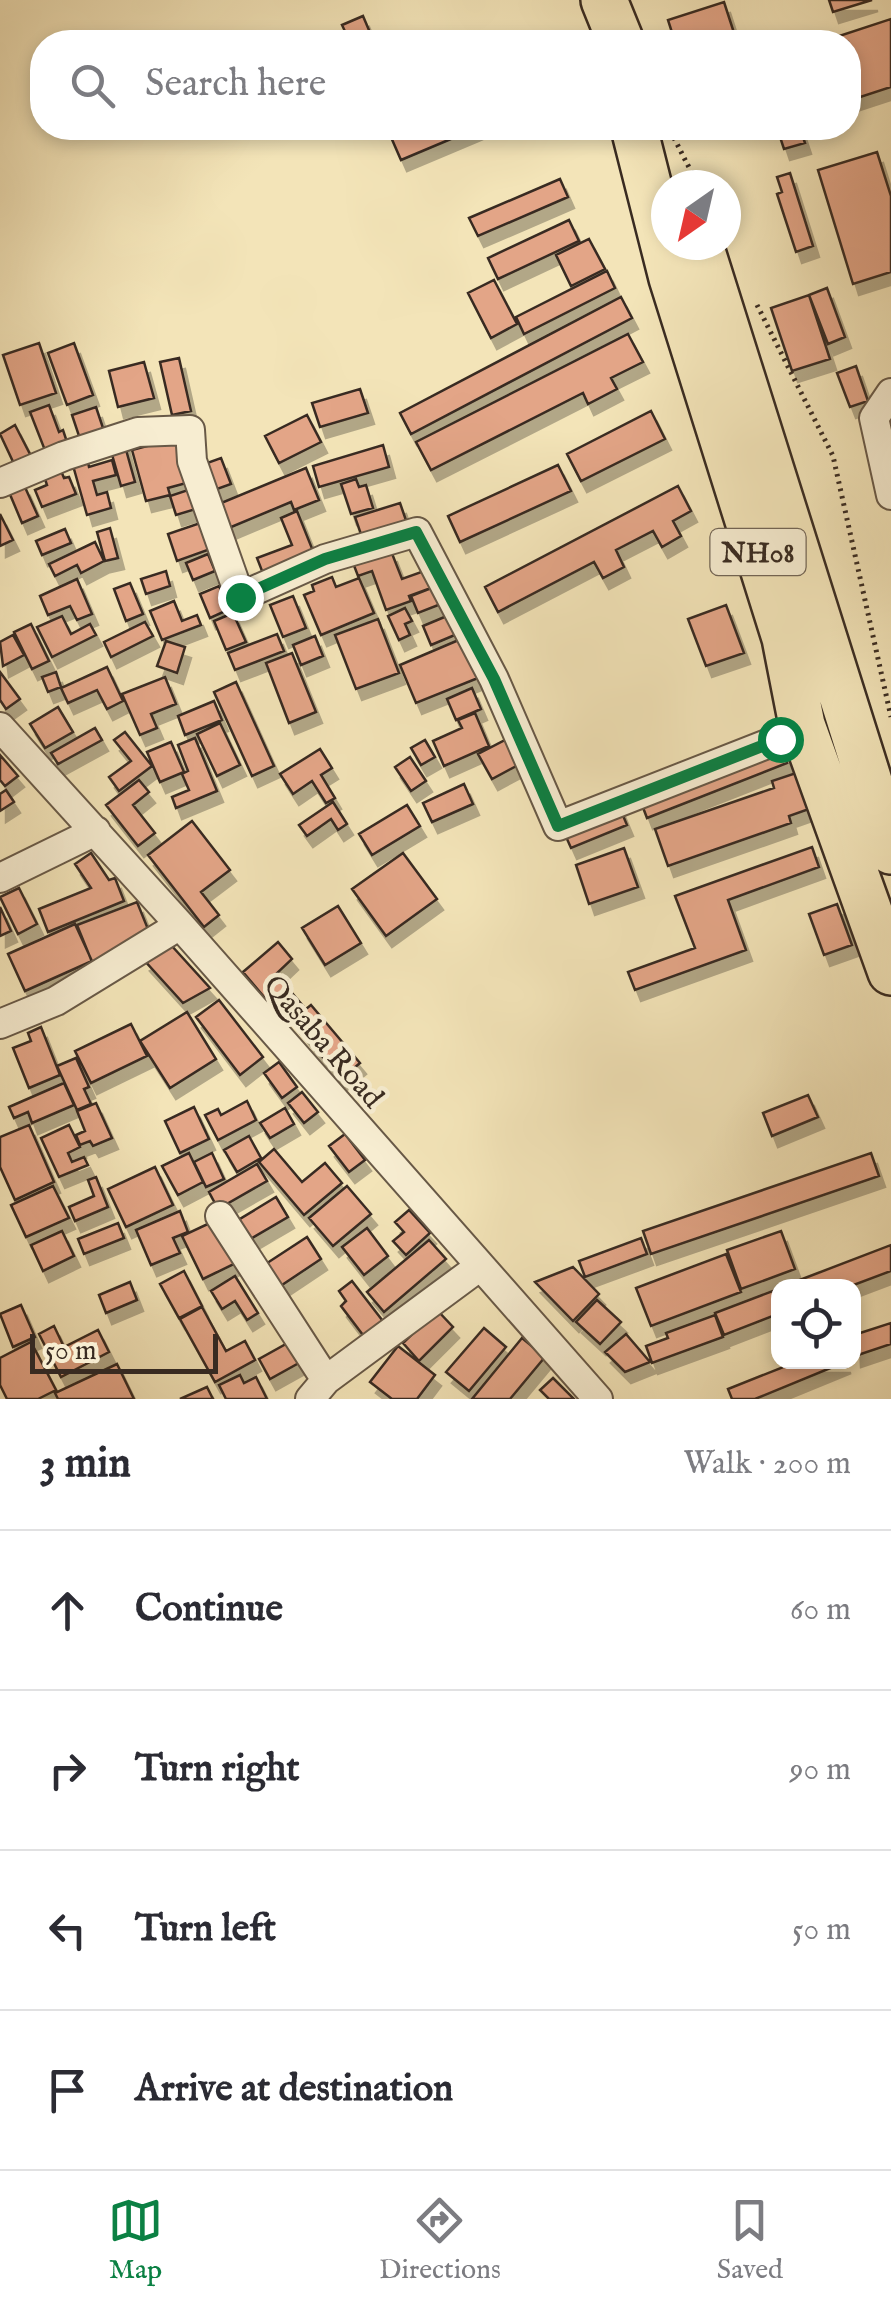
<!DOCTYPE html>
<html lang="en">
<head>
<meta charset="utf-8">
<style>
  :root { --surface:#fff; --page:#f7f7f7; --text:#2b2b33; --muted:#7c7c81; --line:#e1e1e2; --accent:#0b8043 }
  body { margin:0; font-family:"IM FELL English",serif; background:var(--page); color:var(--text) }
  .controls { position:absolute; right:30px; bottom:30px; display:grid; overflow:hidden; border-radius:20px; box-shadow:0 5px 15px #0003 }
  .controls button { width:90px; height:90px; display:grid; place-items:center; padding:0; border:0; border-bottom:2px solid var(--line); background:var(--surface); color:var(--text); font:50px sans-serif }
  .compass { position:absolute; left:651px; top:170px; width:90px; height:90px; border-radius:50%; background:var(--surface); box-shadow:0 5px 15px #0003; rotate:214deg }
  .scale { position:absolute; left:30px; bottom:25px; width:188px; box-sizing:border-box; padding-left:10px; border:5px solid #392b21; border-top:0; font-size:28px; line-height:35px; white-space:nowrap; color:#392b21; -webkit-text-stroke:8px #f7edd1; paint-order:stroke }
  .stop { position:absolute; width:30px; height:30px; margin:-22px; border:8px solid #0b8043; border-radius:50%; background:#fff }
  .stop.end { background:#0b8043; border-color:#fff; box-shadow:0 2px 10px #0008 }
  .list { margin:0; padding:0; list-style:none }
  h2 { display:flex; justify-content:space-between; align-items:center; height:130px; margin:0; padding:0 40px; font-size:42px }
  h2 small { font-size:32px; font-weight:400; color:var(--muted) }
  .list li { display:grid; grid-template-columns:65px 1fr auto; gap:30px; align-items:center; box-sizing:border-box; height:160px; padding:0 40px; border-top:2px solid var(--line) }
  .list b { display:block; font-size:38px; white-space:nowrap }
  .list em { font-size:32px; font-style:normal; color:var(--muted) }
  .icon { flex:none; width:55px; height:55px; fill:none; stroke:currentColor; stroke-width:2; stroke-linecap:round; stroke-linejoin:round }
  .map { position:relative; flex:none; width:891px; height:1399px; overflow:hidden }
  .search { position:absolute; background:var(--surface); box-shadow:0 5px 15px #0003; left:30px; right:30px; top:30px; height:110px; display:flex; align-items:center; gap:25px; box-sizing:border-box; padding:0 35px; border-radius:40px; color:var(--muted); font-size:38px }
  .sheet { height:770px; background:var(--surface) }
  nav { display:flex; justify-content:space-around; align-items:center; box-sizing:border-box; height:140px; border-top:2px solid var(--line); background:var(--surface); font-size:28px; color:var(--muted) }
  nav a { display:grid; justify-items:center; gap:5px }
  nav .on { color:var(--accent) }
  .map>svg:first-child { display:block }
  .building { fill:#e3a587; stroke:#392b21; stroke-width:2.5; filter:url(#shadow) }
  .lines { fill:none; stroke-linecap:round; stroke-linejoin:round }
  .minor-casing { stroke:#685947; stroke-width:32 }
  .trunk-casing { stroke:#392b21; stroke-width:50 }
  .path { stroke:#392b21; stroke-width:5; stroke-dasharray:2.5 5; stroke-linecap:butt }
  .minor { stroke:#f7edd1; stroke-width:28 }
  .trunk { stroke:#f3e4b8; stroke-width:45 }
  .route { stroke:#0b8043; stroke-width:12 }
  .labels { text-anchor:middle; stroke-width:9; stroke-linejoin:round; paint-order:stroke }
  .shield { fill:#f7edd1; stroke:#726556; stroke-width:2.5 }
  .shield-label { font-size:28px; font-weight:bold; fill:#392b21 }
  .street-label { font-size:30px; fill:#392b21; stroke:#f7edd1 }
</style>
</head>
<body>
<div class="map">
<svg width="891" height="1399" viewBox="0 0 891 1399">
  <defs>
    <filter id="shadow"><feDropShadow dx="6" dy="11" stdDeviation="0" flood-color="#0004"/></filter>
  </defs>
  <rect width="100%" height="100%" fill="#f3e4b8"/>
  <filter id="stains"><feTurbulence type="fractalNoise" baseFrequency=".002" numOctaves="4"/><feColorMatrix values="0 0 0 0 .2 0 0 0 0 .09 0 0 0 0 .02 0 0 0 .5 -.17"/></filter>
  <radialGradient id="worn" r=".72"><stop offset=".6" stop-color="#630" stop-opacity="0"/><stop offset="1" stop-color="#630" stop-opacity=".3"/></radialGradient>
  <path class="building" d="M829,0H872L833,12Z
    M724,2L737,42H675L668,20Z
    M363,16L374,42H350L342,25Z
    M891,19V87L848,101V42H828L827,40Z
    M387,128H477L401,160Z
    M777,128H800L805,143L784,149Z
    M877,152L891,196V272L853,284L818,170Z
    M790,173L813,246L796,252L777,194L782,192L777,177Z
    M560,179L568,197L478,236L469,218Z
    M569,220L579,241L498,279L488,258Z
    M589,239L605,269L571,286L556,255Z
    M607,271L615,288L524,334L516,317Z
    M494,280L517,324L491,338L468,293Z
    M827,288L845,337L828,344L809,295Z
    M809,295L830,359L792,371L771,308Z
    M621,297L632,318L411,434L400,413Z
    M628,334L643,362L611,378L617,389L588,404L583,393L431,470L416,442Z
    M39,343L56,393L20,405L3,355Z
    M74,343L93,395L67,405L48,353Z
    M179,358L191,411L172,415L160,362Z
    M144,362L154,398L118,407L109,371Z
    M856,366L868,401L850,407L837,373Z
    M360,389L368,413L320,427L312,403Z
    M49,405L59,432L63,430L68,445L46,453L30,412Z
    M96,407L106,437L82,445L72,415Z
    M651,411L665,439L581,481L567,454Z
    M307,415L321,442L279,463L265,436Z
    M15,425L33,460L16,468L0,434Z
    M181,437L194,481L168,488L170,495L146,501L132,450Z
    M123,439L135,482L121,486L109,444Z
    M383,445L389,467L319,487L313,466Z
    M87,458L89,467L112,460L116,475L93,481L97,495L107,492L111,508L87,515L72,462Z
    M221,458L231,484L206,493L196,467Z
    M558,465L571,491L460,542L448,516Z
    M59,466L64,478L69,477L76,494L42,507L35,490L47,485L43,473Z
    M306,468L319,500L294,510L291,502L224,530L214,506Z
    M356,479L359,487L366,485L373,508L351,514L341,484Z
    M24,485L38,516L22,523L9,492Z
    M200,486L206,506L176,515L170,496Z
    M678,486L691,511L673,521L681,536L662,547L653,531L616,550L624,567L603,578L594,562L498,612L485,587Z
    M400,503L409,529L364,543L355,517Z
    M297,511L315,556L264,576L257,558L292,545L281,518Z
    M0,514L13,540L0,546Z
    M206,521L216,547L177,561L168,534Z
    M110,528L118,558L105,561L97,532Z
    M65,529L71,543L42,555L36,541Z
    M95,542L104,561L81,573L77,565L55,576L49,564Z
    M391,551L402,579L424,571L431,588L409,596L411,601L386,610L372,571L358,576L350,555Z
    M208,554L215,571L193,580L186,563Z
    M166,571L170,586L146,594L141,579Z
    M332,577L336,587L359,578L374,613L321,635L304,595L314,591L312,585Z
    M77,579L92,614L77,620L70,606L48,615L40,596Z
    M130,583L143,614L126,621L114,589Z
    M439,585L446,602L418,613L411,596Z
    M219,586L230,609L210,618L200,594Z
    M293,596L306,628L283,637L270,605Z
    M174,601L182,621L197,615L201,625L162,640L150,611Z
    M726,605L744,653L706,666L688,619Z
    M405,608L412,621L405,624L410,635L399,640L388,616Z
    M233,613L246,642L226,650L214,621Z
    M454,613L462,632L431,645L423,626Z
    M62,616L71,634L90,624L96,635L52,657L37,627Z
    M378,619L399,673L356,689L335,635Z
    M145,622L153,636L111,657L104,642Z
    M31,624L49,661L32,669L14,632Z
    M277,634L284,651L235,670L228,653Z
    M13,635L24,655L3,666L0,642Z
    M315,636L323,656L301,665L293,645Z
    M461,639L478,678L416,703L400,665Z
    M166,641L185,647L177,673L157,666Z
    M292,653L316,712L289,723L266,663Z
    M107,667L123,701L107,709L97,690L68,703L61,688Z
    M0,672L20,699L6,709L0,700Z
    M56,672L61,687L48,692L42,677Z
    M165,677L176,704L151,714L157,728L140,735L122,694Z
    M236,682L274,766L252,776L214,692Z
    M472,688L481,709L456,720L447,699Z
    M214,701L222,720L185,735L178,716Z
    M58,707L73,732L45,748L30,724Z
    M475,713L489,746L444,766L433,741L462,728L458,720Z
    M220,723L240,765L217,776L197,734Z
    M95,728L102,740L58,764L51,753Z
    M125,732L152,766L119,791L109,777L131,761L114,740Z
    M195,738L217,791L176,808L172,797L189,790L182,774L188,771L178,745Z
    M509,738L522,763L492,779L478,754Z
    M425,740L435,757L421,765L411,748Z
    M171,742L184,772L160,782L147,752Z
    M778,742L787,763L647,818L639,797Z
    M320,749L332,768L321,775L335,798L326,803L312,781L293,794L280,774Z
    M0,755L18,776L5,786L0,780Z
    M410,757L426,781L411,791L395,767Z
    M796,773L809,809L789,816L791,823L668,866L655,829L774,788L772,781Z
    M139,780L149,792L133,805L155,833L138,846L106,805Z
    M464,784L473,804L432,822L423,803Z
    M6,790L14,802L0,811V794Z
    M333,802L347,824L338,830L331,819L307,836L299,825Z
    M407,805L420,826L372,855L359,834Z
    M619,806L627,825L571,848L563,830Z
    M192,821L230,870L201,892L219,915L204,927L148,855Z
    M812,847L819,867L728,900L746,950L635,990L628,972L695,948L675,896Z
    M624,848L638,887L589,904L576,865Z
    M91,853L109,880L115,878L124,901L48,932L39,909L91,888L75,864Z
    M403,853L437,899L386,936L352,889Z
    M19,888L37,924L18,934L0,897Z
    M137,902L152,939L92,962L77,925Z
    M837,904L852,945L824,955L809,914Z
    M338,906L361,943L325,965L302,928Z
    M0,907L11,931L0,936Z
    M75,924L92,961L25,991L8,954Z
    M278,942L292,959L276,974L303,1006L294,1015L289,1008L280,1016L243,972Z
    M171,945L210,988L183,1003L144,960Z
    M219,1000L263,1057L240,1075L196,1017Z
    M311,1005L360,1063L341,1079L292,1020Z
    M187,1012L216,1059L170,1088L140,1041Z
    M131,1024L147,1056L91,1083L75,1051Z
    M41,1027L60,1075L29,1088L13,1048L31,1041L28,1033Z
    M76,1058L89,1087L84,1089L91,1104L77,1110L57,1066Z
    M279,1062L297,1087L282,1098L264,1073Z
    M64,1083L74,1105L32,1123L28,1112L14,1118L9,1107Z
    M302,1092L318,1112L304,1123L288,1103Z
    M808,1095L818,1117L772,1136L763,1113Z
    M247,1101L256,1120L218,1140L205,1115L218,1109L221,1115Z
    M96,1103L112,1138L93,1146L90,1141L80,1145L76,1135L85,1131L77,1111Z
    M194,1107L209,1139L180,1153L165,1121Z
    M285,1108L294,1124L270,1138L260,1123Z
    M29,1125L54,1182L15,1200L0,1167V1137Z
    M69,1125L80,1147L68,1153L72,1162L84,1157L88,1165L59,1177L41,1138Z
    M345,1134L365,1160L349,1172L329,1146Z
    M249,1136L261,1158L237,1172L224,1150Z
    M274,1149L302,1182L325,1163L342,1183L304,1215L259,1162Z
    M189,1153L203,1182L178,1195L162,1166Z
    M212,1153L224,1179L206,1187L194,1162Z
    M871,1153L879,1176L651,1254L643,1231Z
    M257,1164L267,1181L218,1209L209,1192Z
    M155,1167L173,1205L126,1227L108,1189Z
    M96,1177L108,1207L75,1221L69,1207L94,1196L88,1180Z
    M53,1186L69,1218L26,1237L11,1205Z
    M347,1186L371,1214L333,1246L309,1218Z
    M276,1197L288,1217L242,1244L230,1225Z
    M409,1210L430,1233L406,1255L393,1241L404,1232L395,1222Z
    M180,1211L188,1232L173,1238L180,1253L151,1265L136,1230Z
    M212,1222L234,1264L203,1279L182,1236Z
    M118,1223L124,1238L84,1254L78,1239Z
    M367,1228L388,1256L364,1275L342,1247Z
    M62,1231L74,1256L43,1271L31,1245Z
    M781,1231L795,1269L741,1289L727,1250Z
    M307,1237L321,1259L273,1291L258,1269Z
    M641,1238L647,1254L585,1277L579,1261Z
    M429,1240L446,1259L384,1312L367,1292Z
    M891,1245V1271L851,1286H784Z
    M726,1254L741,1292L651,1326L636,1288Z
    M573,1267L599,1294L573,1321L535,1282Z
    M184,1271L202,1306L179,1318L160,1284Z
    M235,1276L258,1313L247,1320L235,1301L222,1309L211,1291Z
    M352,1281L389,1329L369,1343L341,1306L346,1301L339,1291Z
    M130,1282L137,1300L106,1313L99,1295Z
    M778,1289V1314L724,1335L715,1313Z
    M597,1300L621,1322L600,1344L576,1322Z
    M21,1305L35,1337L13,1347L0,1314Z
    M202,1307L226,1351L245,1341L255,1360L215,1382L180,1319Z
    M437,1310L453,1327L419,1361L403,1343Z
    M715,1315L723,1337L652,1363L646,1346L668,1338L666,1333Z
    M891,1323V1344L855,1356L854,1335Z
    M54,1326L64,1347L98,1330L109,1352L61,1377L39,1334Z
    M484,1328L506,1347L469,1391L446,1372Z
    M626,1334L650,1362L625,1372L605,1352Z
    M522,1338L545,1357L510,1399H472Z
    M295,1339L306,1359L270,1379L259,1359Z
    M31,1342L56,1390L38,1399H7L0,1385V1358Z
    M398,1346L435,1375L417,1399H392L370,1382Z
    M796,1362H845L755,1399H732L728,1389Z
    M117,1364L134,1399H58L55,1393Z
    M240,1375L244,1383L256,1377L267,1399H226L219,1385Z
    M553,1378L574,1399H549L540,1390Z
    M207,1387L213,1399H180Z"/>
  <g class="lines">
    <g class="minor-casing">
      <path id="minor" d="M891,393L874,418L891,495
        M0,483L64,456L138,432L190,430L192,461L240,597L325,559L417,532L494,679L558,826L780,739L802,725
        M0,727L180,925L598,1399
        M0,878L96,831
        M0,1024L56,1001L180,925
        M220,1216L326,1380
        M310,1399L326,1380L479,1267"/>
    </g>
    <g class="trunk-casing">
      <path id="trunk" d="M604,0L621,42
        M634,128L672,278L785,638L802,725L891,972
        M700,245L891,851"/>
    </g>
    <path class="path" d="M674,138L698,185
      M757,305L833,456L891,717"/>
    <use href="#minor" class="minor"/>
    <use href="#trunk" class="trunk"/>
  </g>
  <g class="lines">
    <path class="route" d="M240,597L325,559L416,532L494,679L558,826L780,739"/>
  </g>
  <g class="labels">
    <rect class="shield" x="710.5" y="529" width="95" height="46" rx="8"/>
    <g class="shield-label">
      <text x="758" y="562">NH08</text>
    </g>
    <g class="street-label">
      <text transform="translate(324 1041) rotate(49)" y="10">Qasaba Road</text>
    </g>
  </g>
  <rect width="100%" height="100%" filter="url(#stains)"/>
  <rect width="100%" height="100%" fill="url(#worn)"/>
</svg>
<div class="controls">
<button><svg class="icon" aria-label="locate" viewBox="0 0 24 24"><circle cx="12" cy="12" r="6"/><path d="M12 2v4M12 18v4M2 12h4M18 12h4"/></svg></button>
</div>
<svg class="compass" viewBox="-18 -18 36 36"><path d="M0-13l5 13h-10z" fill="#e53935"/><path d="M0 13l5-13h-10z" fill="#7c7c81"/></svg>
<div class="scale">50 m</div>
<div class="stop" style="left:780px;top:739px"></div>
<div class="stop end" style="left:240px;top:597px"></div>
<div class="search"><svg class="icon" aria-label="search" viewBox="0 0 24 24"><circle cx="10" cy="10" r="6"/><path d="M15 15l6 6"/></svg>Search here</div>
</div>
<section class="sheet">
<h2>3 min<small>Walk · 200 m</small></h2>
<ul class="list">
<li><svg class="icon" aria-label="ahead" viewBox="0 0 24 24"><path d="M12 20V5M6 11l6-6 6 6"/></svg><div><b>Continue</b></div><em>60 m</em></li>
<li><svg class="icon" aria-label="right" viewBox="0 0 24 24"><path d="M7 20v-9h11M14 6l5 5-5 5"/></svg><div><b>Turn right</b></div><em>90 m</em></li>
<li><svg class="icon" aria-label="left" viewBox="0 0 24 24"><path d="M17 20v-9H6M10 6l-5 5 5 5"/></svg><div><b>Turn left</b></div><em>50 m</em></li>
<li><svg class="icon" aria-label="arrive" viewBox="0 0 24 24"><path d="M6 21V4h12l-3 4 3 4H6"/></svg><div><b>Arrive at destination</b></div></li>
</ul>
</section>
<nav>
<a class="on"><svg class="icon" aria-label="map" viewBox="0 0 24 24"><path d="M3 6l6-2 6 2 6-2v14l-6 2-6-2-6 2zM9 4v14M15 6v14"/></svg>Map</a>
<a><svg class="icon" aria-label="directions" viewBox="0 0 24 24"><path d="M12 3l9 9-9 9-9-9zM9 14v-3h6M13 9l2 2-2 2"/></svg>Directions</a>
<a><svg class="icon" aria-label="saved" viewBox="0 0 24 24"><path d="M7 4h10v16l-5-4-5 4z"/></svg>Saved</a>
</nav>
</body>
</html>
